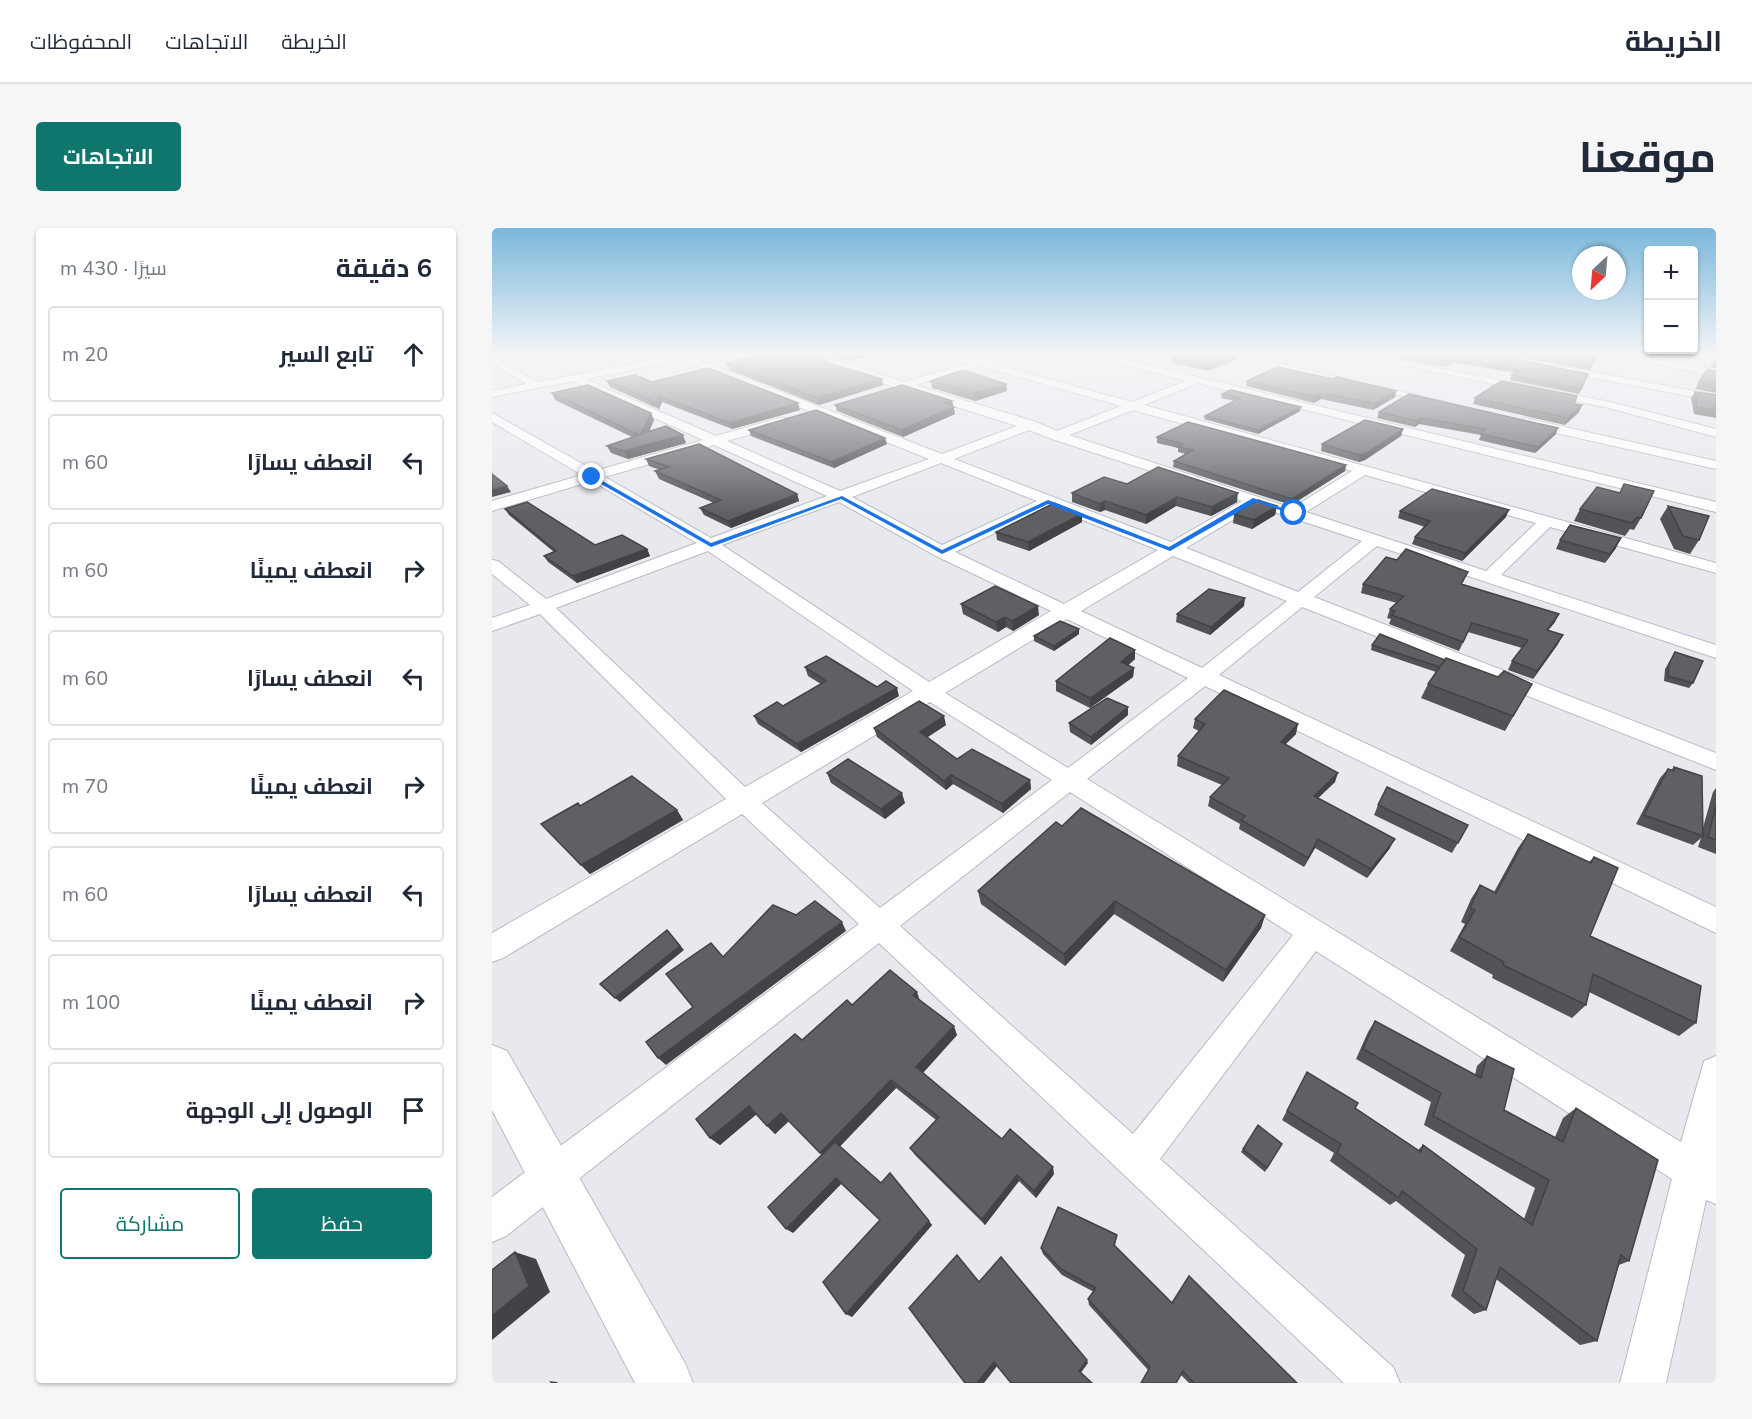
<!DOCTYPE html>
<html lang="ar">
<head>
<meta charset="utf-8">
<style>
  :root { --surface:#fff; --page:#f6f6f7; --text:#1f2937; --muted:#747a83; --line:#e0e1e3; --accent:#0f766e }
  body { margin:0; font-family:"Nunito Sans",Cairo,sans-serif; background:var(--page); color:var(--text); direction:rtl }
  .controls { position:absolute; right:18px; top:18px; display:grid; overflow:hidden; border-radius:6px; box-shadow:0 2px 4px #0004 }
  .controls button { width:54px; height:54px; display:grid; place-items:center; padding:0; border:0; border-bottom:2px solid var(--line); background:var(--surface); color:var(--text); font:30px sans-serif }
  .compass { position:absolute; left:1080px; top:18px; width:54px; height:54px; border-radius:50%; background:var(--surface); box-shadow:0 2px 4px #0004; rotate:206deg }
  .stop { position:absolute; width:18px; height:18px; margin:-14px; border:4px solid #1a73e8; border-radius:50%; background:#fff }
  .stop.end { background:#1a73e8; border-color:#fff; box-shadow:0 2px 6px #0008 }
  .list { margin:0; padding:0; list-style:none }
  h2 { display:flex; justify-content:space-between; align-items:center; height:78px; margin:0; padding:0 24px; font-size:26px }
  h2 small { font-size:20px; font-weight:400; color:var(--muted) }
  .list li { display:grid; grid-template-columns:39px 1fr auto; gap:18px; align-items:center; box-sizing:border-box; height:96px; margin:0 12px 12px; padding:0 12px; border:2px solid var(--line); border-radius:6px }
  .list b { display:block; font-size:22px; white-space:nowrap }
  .list em { font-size:20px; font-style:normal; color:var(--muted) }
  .actions { display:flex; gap:12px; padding:18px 24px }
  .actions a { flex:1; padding:14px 0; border:2px solid var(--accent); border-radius:6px; text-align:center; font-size:21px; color:var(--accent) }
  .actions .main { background:var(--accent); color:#fff }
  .icon { flex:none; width:33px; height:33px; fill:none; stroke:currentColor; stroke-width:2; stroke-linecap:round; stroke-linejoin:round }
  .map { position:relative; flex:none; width:1224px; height:1155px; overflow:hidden; direction:ltr; border-radius:6px }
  header { display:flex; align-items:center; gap:36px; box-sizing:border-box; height:84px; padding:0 30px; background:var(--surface); border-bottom:2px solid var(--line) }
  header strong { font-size:28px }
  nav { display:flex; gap:33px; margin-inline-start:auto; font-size:21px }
  .intro { display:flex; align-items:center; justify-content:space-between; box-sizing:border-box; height:144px; padding:0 36px }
  h1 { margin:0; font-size:42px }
  .button { padding:15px 27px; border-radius:6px; background:var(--accent); color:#fff; font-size:21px; font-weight:700 }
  main { display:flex; gap:36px; padding:0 36px }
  aside { flex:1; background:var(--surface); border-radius:6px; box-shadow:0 2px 4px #0004 }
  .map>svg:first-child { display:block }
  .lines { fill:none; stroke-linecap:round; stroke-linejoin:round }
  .minor-casing { stroke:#b8babf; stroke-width:2 }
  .tertiary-casing { stroke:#b8babf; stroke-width:2 }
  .minor { fill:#fff; fill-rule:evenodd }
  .tertiary { fill:#fff; fill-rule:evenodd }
  .wall { fill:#515356 }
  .shaded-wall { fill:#424346 }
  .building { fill:#5e6064; stroke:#424346; stroke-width:1.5 }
  .route { fill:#1a73e8 }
</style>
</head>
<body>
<header>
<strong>الخريطة</strong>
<nav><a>الخريطة</a><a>الاتجاهات</a><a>المحفوظات</a></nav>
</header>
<div class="intro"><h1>موقعنا</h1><a class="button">الاتجاهات</a></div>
<main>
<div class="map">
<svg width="1224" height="1155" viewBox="0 0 1224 1155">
  <rect width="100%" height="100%" fill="#e7e9ee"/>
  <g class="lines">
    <g class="minor-casing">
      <path id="minor" d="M197,125H210L209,128L201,130L450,226L525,198L405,160L309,125H323L412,154L477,135L446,125C460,125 476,133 489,132C503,130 514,125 528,125L499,135L640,174L694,153L590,125H606L1224,274V284L706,155L652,177L1224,335V345L1058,299L1009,347L1224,417V430L885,318L822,369L1224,525V542L810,379L727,447L1224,679V705L713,458L595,551L1189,914L1212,833L1224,828V976L1214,972L1174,1155H1128L1180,951L824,723L668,931L901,1139L908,1155H852L387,715L14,1008L0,1014V969L367,696L250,586L11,730L0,734V705L234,571L48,386L0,403V390L38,377L0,346V332L6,333L54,371L205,315L100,253L0,283V273L90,247L0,194V185L103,243L211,212L81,153L0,169V163L35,156L0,135V128L46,154ZM189,132L437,231L348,263L235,213L295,196V190H287L224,208L93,151ZM488,138L629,178L565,203L544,194L423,157ZM641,182L860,243L800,280L577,207ZM537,202L560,211L750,273L679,314L462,231ZM222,217L335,268L219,310L113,249ZM449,235L545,273L450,317L360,269ZM873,247L1044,295L994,343L814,284ZM347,274L444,328L559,383L437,454L230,317ZM764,278L870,313L806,364L694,320ZM558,279L666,322L572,376L463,324ZM216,323L421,463L253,559L64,380ZM681,328L795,373L710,440L589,383ZM575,391L696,450L576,540L453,465ZM438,474L560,552L388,680L270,575ZM578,564L801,707L641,906L408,698Z
        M724,125H741L954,174L948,177Z
        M852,125H871L1118,174L1224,201V209L1117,180Z
        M1107,125H1127L1224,142V148Z
        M1062,137L1224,167V173L1058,142L1057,140Z
        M1033,190L1224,233V241L1029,197L1027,194Z"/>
    </g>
    <g class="tertiary-casing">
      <path id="tertiary" d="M0,817L15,823L193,1135L201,1155H143L0,882Z"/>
    </g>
    <use href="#minor" class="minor"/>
    <use href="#tertiary" class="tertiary"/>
  </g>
  <path class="wall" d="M330,125H391L356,133Z
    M478,125H509L493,129Z
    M994,125L1096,146L1087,166L1018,152L1020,147L1023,145L961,134L952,139L907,130L908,126Z
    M1006,125H1104L1101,129L1104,130L1098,142Z
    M743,126V132L716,143L680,135V129Z
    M1224,129V140L1218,139Z
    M235,135L338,136L391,157L327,177L237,142Z
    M1224,143V165L1203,161L1207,154Z
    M842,151L904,163L903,169L881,182L829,171L822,175L754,158L755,153Z
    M115,153L308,182L240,201L170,174L167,181L118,159Z
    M439,153L514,156L515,163L483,173L440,160Z
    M1203,164L1224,167V190L1202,186L1199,170Z
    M60,165L162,192L157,204L194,215L136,231L119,225L115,218L140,209L63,172Z
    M730,166L808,183L766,206L712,191L713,188L743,173L729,170Z
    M983,170L1082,176L1087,184L1073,197L981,176Z
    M460,173L463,186L411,209L345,183L343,177Z
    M887,184L1064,206L1043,225L987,212L989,207L927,196L923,199L885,190Z
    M911,201L909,208L873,232L867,234L829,223L830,216Z
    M257,202L395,216L342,240L259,208Z
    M665,209L854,237L853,243L799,277L681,239L682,233L694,226L686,224V220L665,215Z
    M154,231L305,266L307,273L239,300L212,287L208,280L222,275L167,251L163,243L168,242L157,238Z
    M635,256L745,274L719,288L684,278L654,296L613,282L608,284L580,274V265Z
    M785,278L783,287L760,301L741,295L742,286Z
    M1176,278L1207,312L1198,326L1182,321L1168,291Z
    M13,281L103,317L155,321L158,328L85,355L56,334L52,328L62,324L17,287Z
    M1088,281L1149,290L1142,302L1138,301L1133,308L1082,293Z
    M908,283L1014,289L970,333L920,316L923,309L933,299L906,290Z
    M590,286V294L537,323L505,312L504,304Z
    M1068,312L1124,320L1113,335L1064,321Z
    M972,352L970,356L1063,394L1056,402L1066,416L1041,451L1016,442L1020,433L1030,420L976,404L967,423L897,396L899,391L895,390L898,381L905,375L869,365L871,356Z
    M469,376L547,387L521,403L514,399L506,404L471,386Z
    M752,378L718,407L684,394L685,386Z
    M587,406L562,423L542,413V408Z
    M880,417L953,432L1006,449L1040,456L1013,503L929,470L936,456L944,444L879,422Z
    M1183,424L1201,455L1197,460L1172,453L1173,441Z
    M643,431L636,437L642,440L641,449L598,480L564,463V453Z
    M313,439L385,459L407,468L309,524L266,496L262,488L291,478L329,456L316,448Z
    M636,487L599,517L578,504L577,495Z
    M703,491L804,506L793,516L843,554L826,570L898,620L875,650L823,620L812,639L747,601L748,596L716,578L718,569L730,557L685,538L686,528L707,503L701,500Z
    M454,497L435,509L465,531L538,552L539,561L511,585L461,556L454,562L385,509L382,500Z
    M1182,539L1210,603L1221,564L1224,560V626L1206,619L1209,610L1201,617L1144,596L1168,550L1176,541L1179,542Z
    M335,545L413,575L393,591L339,555Z
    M886,577L976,597L960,625L882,587Z
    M88,578L185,582L191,592L98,646L49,596Z
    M570,598L773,687L769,700L731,754L622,686L573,738L489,676L486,663Z
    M1036,606L1097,634L1102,629L1098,708L1204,795L1187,808L1097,764L1094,777L1080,790L1000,750L1001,747L958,723L973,696L969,694L979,671L988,657L1002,664L1026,620Z
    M428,773L465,807L431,845L510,911L562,946L544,970L527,953L493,997L423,927L418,920L444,892L404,860L348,918L389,955L440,997L360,1089L388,992L349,956L301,1005L330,926L297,893L283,906L264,886L228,917L218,910L310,812L360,777Z
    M883,793L983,847L985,838L995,828L1012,882L1063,909L1071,890L1084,880L1137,1033L1127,1037L1105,1113L1088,1117L1004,1051L994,1082L982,1086L959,1068L973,1027L904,973L898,977L838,933L842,925L790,892L815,844L863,880L926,922L931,917L1032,991L1043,960L932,897L939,874L864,831L876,804Z
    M790,916L773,944L749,924L751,921Z
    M625,1007L623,1018L680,1075L805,1155H697L689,1147L656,1142L597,1077L596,1071L602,1064L570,1047L551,1026L549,1020Z"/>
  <path class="shaded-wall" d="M365,125H391L356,133L355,127Z
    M493,125H509L493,129Z
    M743,126V132L716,143L717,137Z
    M962,129L961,134L952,139L954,135Z
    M390,151L391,157L327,177L325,170Z
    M514,156L515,163L483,173L482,165Z
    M904,163L903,169L881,182L883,176Z
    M830,165L829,171L822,175L823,169Z
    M167,168L170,174L167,181L165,175Z
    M460,173L463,186L411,209L410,202L452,175Z
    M306,175L308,182L240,201L238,195Z
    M1090,177L1087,184L1073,197L1076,190Z
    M809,179L808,183L766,206V202Z
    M159,185L162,192L152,214L149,206Z
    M929,190L927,196L923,199L925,193Z
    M1066,200L1064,206L1043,225L1046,219Z
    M911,201L909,208L873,232L867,234L868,227Z
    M191,207L194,215L136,231L132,223Z
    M393,210L395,216L342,240L340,234Z
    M854,237L853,243L799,277L800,271Z
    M15,258L19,264L0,269V262Z
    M746,265L745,274L719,288L720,279Z
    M305,266L307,273L239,300L236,293Z
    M685,269L684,278L654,296V287Z
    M613,273V282L608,284V276Z
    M785,278L783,287L760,301L762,292Z
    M1017,282L1014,289L970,333L973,325Z
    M590,286V294L537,323L536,314Z
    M1129,310L1124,320L1113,335L1118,326Z
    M155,321L158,328L85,355L81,348Z
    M753,370L752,378L718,407L719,399Z
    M546,378L547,387L521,403L520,393Z
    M1067,386L1063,394L1050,410L1055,402Z
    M513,389L514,399L506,404L504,394Z
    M587,401V406L562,423V418Z
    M1071,407L1066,416L1041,451L1045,443Z
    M643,422V431L629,444V434Z
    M642,440L641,449L598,480V470Z
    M405,460L407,468L309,524L305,516Z
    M636,479V487L599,517V509Z
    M452,488L454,497L430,513L428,504Z
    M806,496L804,506L787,523L789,514Z
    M846,545L843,554L819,577L822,568Z
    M459,547L461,556L454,562L452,553Z
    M538,552L539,561L511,585L510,576Z
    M410,565L413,575L393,591L389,581Z
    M185,582L191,592L98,646L89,637Z
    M826,611L823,620L812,639L816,630Z
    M903,611L898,620L875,650L879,641Z
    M623,673L622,686L573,738L572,726Z
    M773,687L769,700L731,754L734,742Z
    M350,694L354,703L174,837L166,830Z
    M175,702L192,722L128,774L123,770Z
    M425,764L428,773L421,767Z
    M462,798L465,807L428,848L424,839Z
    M399,852L404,860L335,932L328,925Z
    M257,878L265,886L228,917L218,910Z
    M289,885L297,893L283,906L275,898Z
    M561,939L562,946L544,970L542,963Z
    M525,947L527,953L493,997L490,991Z
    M344,950L349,956L301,1005L294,1001Z
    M437,993L440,997L360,1089L354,1086Z
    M23,1024L44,1031L58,1064L0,1112V1088Z
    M595,1132L596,1135L588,1146L587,1143Z
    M502,1134L506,1137L492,1155H485Z
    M57,1153L65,1154L66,1155H59Z"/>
  <path class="building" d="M276,125H317L337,132L330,133L390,151L325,170L235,135Z
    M347,125H365L355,127Z
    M690,125H738L743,126L717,137L680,129Z
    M910,125H994L1096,146L1089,161L1020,147L1029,142L962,129L954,135L908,126Z
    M1031,125H1103L1100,129L1104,130L1100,137Z
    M785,139L842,151L845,149L904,163L883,176L830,165L823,169L755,153Z
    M216,140L306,175L238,195L167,168L165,175L115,153L143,147L160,154Z
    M471,142L514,156L482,165L439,153Z
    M1215,142L1224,143V158L1207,154Z
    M1009,153L1085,168L1082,176L1090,177L1076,190L983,170Z
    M96,157L159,185L149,206L174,198L191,207L132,223L115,218L147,207L60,165Z
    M410,157L460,173L452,175L462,179L410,202L343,177Z
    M739,162L809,179L766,202L713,188L748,170L730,166Z
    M1203,164L1224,167V182L1205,179Z
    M917,166L1066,200L1046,219L989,206L993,201L929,190L925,193L887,184Z
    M324,182L393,210L340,234L257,202Z
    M873,192L911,201L875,225L868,227L830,216Z
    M696,194L854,237L800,271L682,233L701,222L686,219L691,216L665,209Z
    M207,216L305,266L236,293L208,280L229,272L163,243L177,239L154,231Z
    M666,239L746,265L720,279L685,269L654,287L613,273L608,276L580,265L612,249L635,256Z
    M0,246L15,258L0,262Z
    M1132,256L1162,263L1149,290L1145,289L1140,295L1088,281L1105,259L1128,265Z
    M940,261L1017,282L973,325L923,309L938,293L908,283Z
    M766,272L785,278L762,292L742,286Z
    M35,274L103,317L130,307L155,321L81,348L52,328L64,323L13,281Z
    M562,275L590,286L536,314L504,304Z
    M1176,278L1217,288L1207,312L1191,308Z
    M1078,297L1129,310L1118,326L1068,312Z
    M914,321L976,344L969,356L1067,386L1055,402L1071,407L1045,443L1020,433L1036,412L980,395L971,414L900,387L903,383L898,381L912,368L871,356L894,329L905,332Z
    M503,358L546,378L520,393L513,389L504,394L469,376Z
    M717,361L753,370L719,399L685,386Z
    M568,393L587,401L562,418L542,408Z
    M888,406L953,432L948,439L880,417Z
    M618,410L643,422L629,434L642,440L598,470L564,453Z
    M1183,424L1211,433L1201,455L1176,448L1177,436Z
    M334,428L385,459L394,453L405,460L305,516L262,488L285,474L291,478L334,453L313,439Z
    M954,430L1006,449L1012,443L1040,456L1021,488L936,456Z
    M732,462L806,496L789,514L846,545L822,568L903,611L879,641L826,611L816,630L749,592L753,588L718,569L737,550L686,528L713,496L703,491Z
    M615,470L636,479L599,509L577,495Z
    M427,473L452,488L428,504L465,531L480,521L538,552L510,576L459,547L452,553L382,500Z
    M356,531L410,565L389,581L335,545Z
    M1182,539L1210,548L1211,608L1152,587L1176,541L1182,543Z
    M140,548L185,582L89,637L49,596L86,575L88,578Z
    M895,559L976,597L966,615L886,577Z
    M1224,578V612L1216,609Z
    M589,580L773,687L734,742L623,673L572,726L486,663L564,594L570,598Z
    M1036,606L1099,635L1102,629L1126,640L1098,708L1209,758L1204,795L1101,746L1094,777L1011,737L1012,734L967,709L983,682L978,680L988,657L1004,665Z
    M323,673L350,694L166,830L154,814L201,779L174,746L219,715L231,729L281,677L304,687Z
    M175,702L188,718L123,770L108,756Z
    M398,742L425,764L421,767L462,798L424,839L510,911L518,901L561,939L542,963L525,947L490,991L418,920L447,889L399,852L328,925L289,885L275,898L257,878L218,910L204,891L303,806L310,812L355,772L360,777Z
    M883,793L989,850L995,828L1022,841L1012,882L1071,914L1084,880L1166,932L1137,1033L1129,1027L1105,1113L1008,1039L994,1082L971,1063L985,1021L910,963L907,970L845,925L849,916L795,883L815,844L866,875L863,880L929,924L931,917L1040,997L1057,952L941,888L949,865L871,821Z
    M766,897L790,916L775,940L751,921Z
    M343,914L389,955L398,945L437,993L354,1086L331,1054L388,992L344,950L294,1001L276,979Z
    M566,979L625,1007L622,1017L680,1075L697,1048L805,1155H702L691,1143L684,1155H649L658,1139L596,1071L604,1060L569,1041L549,1020Z
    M23,1024L37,1058L0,1088V1042Z
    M465,1027L487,1054L509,1029L595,1132L587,1143L600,1155H519L502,1134L485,1155H473L417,1080Z"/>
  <linearGradient id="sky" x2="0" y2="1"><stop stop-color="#79b7db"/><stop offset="0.44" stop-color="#f4f5f7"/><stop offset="1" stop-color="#f4f5f7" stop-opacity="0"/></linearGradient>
  <rect width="1224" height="286" fill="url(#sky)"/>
  <path class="route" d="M102,248L219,315L350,268L450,322L556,272L677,319L761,270L805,285L800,286L764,274L678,323L556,276L450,326L349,271L219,319L97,249Z"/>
</svg>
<div class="controls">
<button>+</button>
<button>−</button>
</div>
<svg class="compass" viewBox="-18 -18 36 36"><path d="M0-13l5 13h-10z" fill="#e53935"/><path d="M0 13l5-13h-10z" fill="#747a83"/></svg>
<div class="stop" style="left:802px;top:285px"></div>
<div class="stop end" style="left:100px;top:249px"></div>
</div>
<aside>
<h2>6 دقيقة<small>سيرًا · 430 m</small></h2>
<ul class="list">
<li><svg class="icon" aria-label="ahead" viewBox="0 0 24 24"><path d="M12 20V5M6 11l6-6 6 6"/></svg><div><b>تابع السير</b></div><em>20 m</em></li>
<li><svg class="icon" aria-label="left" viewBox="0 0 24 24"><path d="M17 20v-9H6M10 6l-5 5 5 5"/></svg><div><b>انعطف يسارًا</b></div><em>60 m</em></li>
<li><svg class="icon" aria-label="right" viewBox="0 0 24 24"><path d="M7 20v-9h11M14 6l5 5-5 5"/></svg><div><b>انعطف يمينًا</b></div><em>60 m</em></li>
<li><svg class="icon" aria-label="left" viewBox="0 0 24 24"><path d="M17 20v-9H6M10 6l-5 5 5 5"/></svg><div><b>انعطف يسارًا</b></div><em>60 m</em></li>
<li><svg class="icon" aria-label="right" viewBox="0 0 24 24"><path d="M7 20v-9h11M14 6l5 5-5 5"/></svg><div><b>انعطف يمينًا</b></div><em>70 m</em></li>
<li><svg class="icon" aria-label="left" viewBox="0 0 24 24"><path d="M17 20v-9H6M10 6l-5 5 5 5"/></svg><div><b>انعطف يسارًا</b></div><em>60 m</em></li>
<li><svg class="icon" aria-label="right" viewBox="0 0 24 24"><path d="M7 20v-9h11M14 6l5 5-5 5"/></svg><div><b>انعطف يمينًا</b></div><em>100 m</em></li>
<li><svg class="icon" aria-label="arrive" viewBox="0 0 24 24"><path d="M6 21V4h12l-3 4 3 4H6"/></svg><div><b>الوصول إلى الوجهة</b></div></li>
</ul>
<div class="actions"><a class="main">حفظ</a><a>مشاركة</a></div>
</aside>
</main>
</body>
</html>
